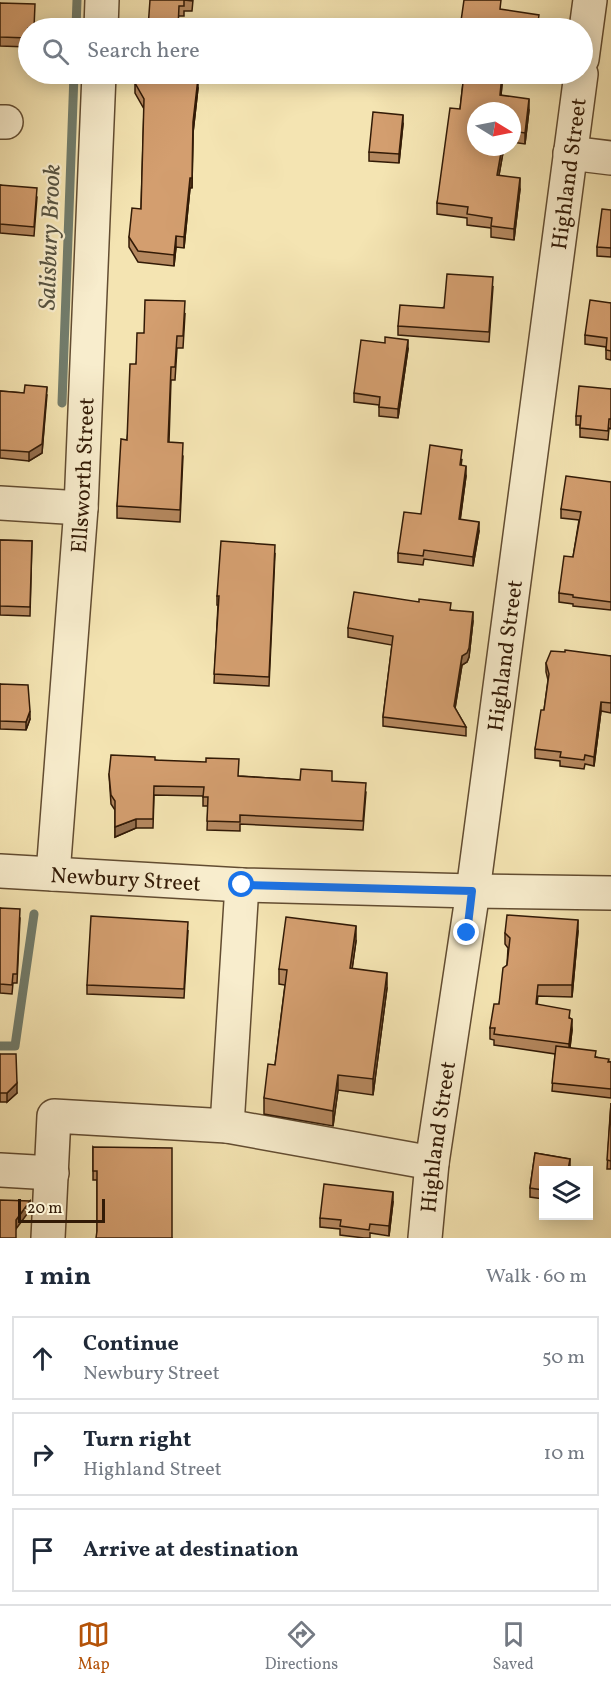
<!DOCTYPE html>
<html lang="en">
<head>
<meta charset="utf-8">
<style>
  :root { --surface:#fff; --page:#f2f2f3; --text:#1f2937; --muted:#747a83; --line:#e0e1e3; --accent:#b45309 }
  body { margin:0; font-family:Vollkorn,serif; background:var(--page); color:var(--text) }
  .controls { position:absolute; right:18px; bottom:18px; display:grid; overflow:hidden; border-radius:0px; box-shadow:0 3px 15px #0003 }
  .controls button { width:54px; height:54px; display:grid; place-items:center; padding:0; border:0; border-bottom:2px solid var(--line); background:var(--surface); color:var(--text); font:30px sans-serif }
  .compass { position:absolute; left:467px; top:102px; width:54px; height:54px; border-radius:50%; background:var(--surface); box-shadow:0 3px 15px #0003; rotate:100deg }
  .scale { position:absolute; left:18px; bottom:15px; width:87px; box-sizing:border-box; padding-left:6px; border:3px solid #321a06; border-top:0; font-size:16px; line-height:21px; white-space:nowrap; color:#321a06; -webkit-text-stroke:4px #f8edcd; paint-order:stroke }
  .stop { position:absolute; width:18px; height:18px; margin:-14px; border:4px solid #1a73e8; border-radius:50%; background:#fff }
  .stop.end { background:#1a73e8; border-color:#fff; box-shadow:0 2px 6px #0008 }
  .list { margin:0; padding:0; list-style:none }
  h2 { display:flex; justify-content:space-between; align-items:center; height:78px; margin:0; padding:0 24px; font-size:26px }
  h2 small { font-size:20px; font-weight:400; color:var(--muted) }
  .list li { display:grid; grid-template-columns:39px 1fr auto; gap:18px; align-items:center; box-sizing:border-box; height:84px; margin:0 12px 12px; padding:0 12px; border:2px solid var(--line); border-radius:0px }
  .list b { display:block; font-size:22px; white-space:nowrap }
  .list p { margin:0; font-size:20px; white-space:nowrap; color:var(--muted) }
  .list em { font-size:20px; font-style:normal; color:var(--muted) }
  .icon { flex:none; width:33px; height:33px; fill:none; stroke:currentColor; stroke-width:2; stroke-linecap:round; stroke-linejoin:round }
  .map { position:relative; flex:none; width:611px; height:1238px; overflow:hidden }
  .search { position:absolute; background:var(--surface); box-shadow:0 3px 15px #0003; left:18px; right:18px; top:18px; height:66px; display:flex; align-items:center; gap:15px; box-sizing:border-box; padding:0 21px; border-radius:33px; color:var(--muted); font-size:22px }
  .sheet { height:366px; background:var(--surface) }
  nav { display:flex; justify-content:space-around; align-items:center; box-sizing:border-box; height:84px; border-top:2px solid var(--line); background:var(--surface); font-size:16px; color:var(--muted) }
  nav a { display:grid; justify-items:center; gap:3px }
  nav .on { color:var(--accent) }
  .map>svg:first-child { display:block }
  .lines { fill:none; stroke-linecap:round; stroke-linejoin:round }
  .stream { stroke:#727c6b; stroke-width:9 }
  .minor-casing { stroke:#624c31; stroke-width:36 }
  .minor { stroke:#f8edcd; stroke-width:33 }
  .wall { fill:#b5885f; stroke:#321a06; stroke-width:1.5 }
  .shaded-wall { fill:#946f4e; stroke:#321a06; stroke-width:1.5 }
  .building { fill:#d39e6f; stroke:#321a06; stroke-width:1.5 }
  .route { stroke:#1a73e8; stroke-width:8 }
  .labels { text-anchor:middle; stroke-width:4.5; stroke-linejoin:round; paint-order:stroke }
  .street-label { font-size:22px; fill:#321a06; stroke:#f8edcd }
  .water-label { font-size:24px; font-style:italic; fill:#575341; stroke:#f8edcd }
</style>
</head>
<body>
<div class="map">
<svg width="611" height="1238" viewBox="0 0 611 1238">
  <rect width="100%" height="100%" fill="#f4e4b2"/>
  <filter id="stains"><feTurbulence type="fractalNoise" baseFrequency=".00333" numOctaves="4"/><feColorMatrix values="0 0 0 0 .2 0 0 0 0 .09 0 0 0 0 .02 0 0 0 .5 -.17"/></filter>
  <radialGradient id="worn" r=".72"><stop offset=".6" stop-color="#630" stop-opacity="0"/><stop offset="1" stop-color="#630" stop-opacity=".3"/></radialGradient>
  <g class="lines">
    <path class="stream" d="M76,28L77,0
      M62,403L74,74
      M0,1046H15L34,914"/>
    <g class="minor-casing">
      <g id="minor">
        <path d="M101,28L102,0"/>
        <path d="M582,59L590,0"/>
        <path d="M0,122H6"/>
        <path d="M570,153L611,158"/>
        <path d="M0,503L81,508"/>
        <path id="s1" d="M0,871L242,885L473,891L611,893"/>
        <path id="s2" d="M53,874L81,508L99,74"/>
        <path d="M227,1126L432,1163"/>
        <path d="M0,1170L52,1173"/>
        <path d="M48,1238L54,1116L227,1126L242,885"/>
        <path id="s3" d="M425,1238L432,1163L473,891L581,74"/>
      </g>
    </g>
    <use href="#minor" class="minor"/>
  </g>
  <path class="wall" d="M150,0H193L192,11H184V16H179Z
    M0,3L28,28V47L0,46Z
    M190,74V77L198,88L193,133L192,188H190L184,248L176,247L174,266L138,262L129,247V237L141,209L144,109L135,93V83Z
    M387,74H417V77Z
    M464,74H503L501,95L529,110L525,144L512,142V111L476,147H504L499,175L520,189L514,240L491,237V228L467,225V218L437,214V203L460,109Z
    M403,124L399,163L369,161V152Z
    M0,185L37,197L34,236L0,233Z
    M611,210V257L597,256V247Z
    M493,287L489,342L398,335V326Z
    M611,303V360L606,359V347L585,344V335Z
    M185,314L183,348H177L175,380H171L169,442L183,456L180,522L117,518V506L127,440L136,364L144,333Z
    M408,349L398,418L379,416V405L354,402V393Z
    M611,389V429L609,428L608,440L580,437V425H576V416Z
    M0,391L47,395L42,453L29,461L0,458Z
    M462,459L461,466L466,476L460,520L479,531L473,566L424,559L423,565L398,562V553L421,514Z
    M611,482V610L573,606V604L559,602V593L573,557L579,520L561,518V509Z
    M0,540L32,541L30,616L0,615Z
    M275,554L269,686L214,683L218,605H217V596Z
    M451,610L473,621L469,657L467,662L462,665L455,708L466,727V736L383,726V717L392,645L348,637V628Z
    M565,652L611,656V713L601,711L594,766L585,764L584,769L560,766V761L535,758V749L544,710L548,680L546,672V663Z
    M0,684L30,719L26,730L0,729Z
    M155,760L239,776L332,782L366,792L363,830L240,824V831L207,830L208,806H203V796L154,795L153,828H136L115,837V810L111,804L109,774Z
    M0,908L20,918L17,983H13L12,994L0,993Z
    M188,931L184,998L87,994V985Z
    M578,931L572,997L538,996L537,1005L570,1018L572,1030L570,1048L611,1062V1098L552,1091L555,1054L494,1045V1040L490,1039V1028L499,1004L507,965L508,948L505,944V933Z
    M356,941L352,969L387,988L373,1095L338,1090L333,1126L264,1114V1098L275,1065L285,985L279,984V969Z
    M0,1054L17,1093L7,1102H0Z
    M611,1103V1169H607Z
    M93,1147L172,1238L97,1232V1180H93Z
    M535,1153L570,1159V1170H543V1199L530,1197V1188Z
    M393,1202L389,1236L370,1233V1238H364L340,1235V1229L320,1227V1218Z"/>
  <path class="shaded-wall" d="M502,74H503L500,106V95Z
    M198,78V88L193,133L192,188L193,122Z
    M529,99V110L525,144V133Z
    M403,115V124L399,163V154Z
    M502,147H504L497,186V175Z
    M190,178V188L184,248V237Z
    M520,178V189L514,240V229Z
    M176,236V247L174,266V255Z
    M408,340V349L398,418V409Z
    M47,387L42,453L29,461V452Z
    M466,466V476L459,529V519Z
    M479,522V531L473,566V557Z
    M473,612V621L469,657L467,662L462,665L454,715V706L462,656Z
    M601,702V711L594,766V757Z
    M30,711V719L26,730V722Z
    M136,819V828L115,837V827Z
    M578,920V931L572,997V985Z
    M356,926V941L350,984V968Z
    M387,973V988L373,1095V1079Z
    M572,1019V1030L569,1055V1044Z
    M338,1075V1090L333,1126V1111Z
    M17,1083V1093L7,1102V1093Z
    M393,1192V1202L389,1236V1226Z
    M30,1201V1210L16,1229V1220Z"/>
  <path class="building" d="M150,0H192V1L184,0V6H179L178,28H148Z
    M464,0H501L500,9L539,15L537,28H460Z
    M0,3L35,4L34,28H28V38L0,37Z
    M135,74H189V77L198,78L193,122L192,178H190L184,237L176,236L174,255L138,251L129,237L132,208L141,209L144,99L135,83Z
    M464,74H502L500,95L529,99L525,133L512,131V111H476V147H502L497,175L520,178L514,229L491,226L492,218L467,214L468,207L437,203L450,108L460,109Z
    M373,112L403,115L399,154L369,152Z
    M0,185L37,188L34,227L0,224Z
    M602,209L611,210V248L597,247Z
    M447,274L493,277L489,332L398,326L400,305L444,308Z
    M145,300L185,301L183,336H177L175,367H171L168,442L183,443L180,510L117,506L121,439L127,440L130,364H136L137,333H144Z
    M590,300L611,303V351L606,350L607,338L585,335Z
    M385,337L408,340L398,409L379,407L380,397L354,393L361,340L385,343Z
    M25,385L47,387L42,444L29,452L0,450V391L24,393Z
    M579,386L611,389V419H609L608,431L580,428L581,416H576Z
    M430,445L462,450L460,465L466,466L459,519L479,522L473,557L424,550L423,556L398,553L404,512L421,514Z
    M566,476L611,482V602L573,597V595L559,593L564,556L573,557L581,512L561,509Z
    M0,540L32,541L30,607L0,606Z
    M221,541L275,545L269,677L214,674L219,596H217Z
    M354,592L419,602V599L451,603L450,610L473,612L469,648L467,653L462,656L454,706L466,727L383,717L393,636L348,628Z
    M565,650L611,656V703L601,702L594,757L585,755L584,760L560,757L561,752L535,749L541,710H544L549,674L546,663L551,651L565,652Z
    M0,684L28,685L30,711L26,722L0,721Z
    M111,755L155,757V760L206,762V758L239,759L238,776L300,780L301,769L332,771V781L366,783L363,821L240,815V822L207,821L208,797H203L204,787L154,786L153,819H136L115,827V801L111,795L109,774Z
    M0,908L20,909L17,974H13L12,985L0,984Z
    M507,915L578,920L572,985H538L536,1004L570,1010L569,1018L572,1019L569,1044L494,1034L495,1028H490L494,1004H499L503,968L507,965L510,938L505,933Z
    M91,916L188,922L184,989L87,985Z
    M286,917L356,926L350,968L387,973L373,1079L338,1075L333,1111L264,1098L268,1064L275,1065L287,970L279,969Z
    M556,1046L596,1051L595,1057L609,1059L608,1062H611V1089L552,1083Z
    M0,1054H16L17,1083L7,1093H0Z
    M611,1103V1161L607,1160Z
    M93,1147L172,1148V1238H96L97,1231V1171H93Z
    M535,1153L570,1159L568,1170H543V1190L530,1188Z
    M324,1184L393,1192L389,1226L370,1224L369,1230L340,1226L341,1220L320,1218Z
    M0,1200L30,1201L16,1220V1238H0Z"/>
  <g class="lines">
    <path class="route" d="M242,885L472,891L467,933"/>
  </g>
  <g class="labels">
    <g class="street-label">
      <text dy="8" stroke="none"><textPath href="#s3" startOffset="1074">Highland Street</textPath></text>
      <text dy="8" stroke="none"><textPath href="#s2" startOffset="400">Ellsworth Street</textPath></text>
      <text dy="8" stroke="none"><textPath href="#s3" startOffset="588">Highland Street</textPath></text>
      <text dy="8" stroke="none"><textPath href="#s1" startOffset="126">Newbury Street</textPath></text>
      <text dy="8" stroke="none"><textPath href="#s3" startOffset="102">Highland Street</textPath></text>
    </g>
    <g class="water-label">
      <text transform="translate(49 237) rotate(-88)" y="8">Salisbury Brook</text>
    </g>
  </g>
  <rect width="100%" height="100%" filter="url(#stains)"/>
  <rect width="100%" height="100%" fill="url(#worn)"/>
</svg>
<div class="controls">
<button><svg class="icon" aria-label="layers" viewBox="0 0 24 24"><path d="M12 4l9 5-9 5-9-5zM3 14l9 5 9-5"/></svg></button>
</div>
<svg class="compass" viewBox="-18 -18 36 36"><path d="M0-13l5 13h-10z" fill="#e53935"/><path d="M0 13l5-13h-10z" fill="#747a83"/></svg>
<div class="scale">20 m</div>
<div class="stop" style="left:242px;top:885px"></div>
<div class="stop end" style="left:467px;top:933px"></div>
<div class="search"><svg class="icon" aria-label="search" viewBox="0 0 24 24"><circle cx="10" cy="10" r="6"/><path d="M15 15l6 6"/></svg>Search here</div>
</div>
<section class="sheet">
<h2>1 min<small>Walk · 60 m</small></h2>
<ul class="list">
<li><svg class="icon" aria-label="ahead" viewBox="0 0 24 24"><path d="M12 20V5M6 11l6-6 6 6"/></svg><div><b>Continue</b><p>Newbury Street</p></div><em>50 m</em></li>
<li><svg class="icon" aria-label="right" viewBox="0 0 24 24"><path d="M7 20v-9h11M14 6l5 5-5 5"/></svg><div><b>Turn right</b><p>Highland Street</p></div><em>10 m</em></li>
<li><svg class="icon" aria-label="arrive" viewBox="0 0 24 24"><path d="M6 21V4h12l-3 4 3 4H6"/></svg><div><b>Arrive at destination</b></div></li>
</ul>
</section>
<nav>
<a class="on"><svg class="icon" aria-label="map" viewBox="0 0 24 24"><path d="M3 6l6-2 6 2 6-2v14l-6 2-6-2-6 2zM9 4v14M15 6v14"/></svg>Map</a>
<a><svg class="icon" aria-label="directions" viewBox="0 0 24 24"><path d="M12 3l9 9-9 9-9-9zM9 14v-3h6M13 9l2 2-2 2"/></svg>Directions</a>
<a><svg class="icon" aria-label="saved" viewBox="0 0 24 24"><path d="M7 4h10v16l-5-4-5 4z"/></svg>Saved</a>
</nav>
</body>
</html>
